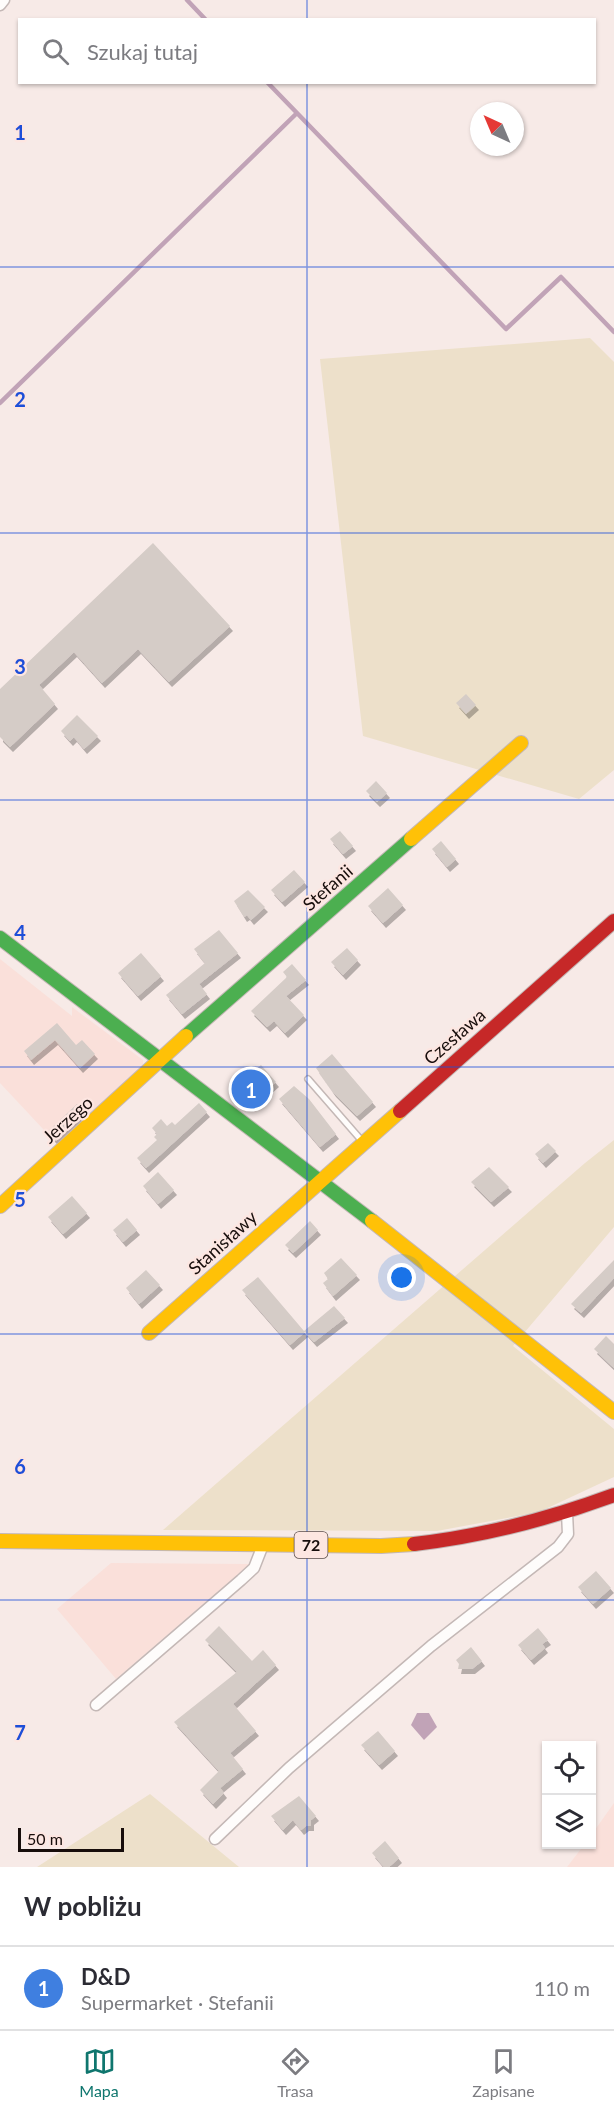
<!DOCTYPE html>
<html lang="pl">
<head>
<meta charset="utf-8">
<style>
  :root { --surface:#fff; --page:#f7f7f7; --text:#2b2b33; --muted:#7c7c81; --line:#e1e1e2; --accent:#0f766e }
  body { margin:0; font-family:Lato,sans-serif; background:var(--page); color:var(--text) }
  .controls { position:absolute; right:18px; bottom:18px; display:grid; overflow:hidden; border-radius:0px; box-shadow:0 2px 4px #0004 }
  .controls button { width:54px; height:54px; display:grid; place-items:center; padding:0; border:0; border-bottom:2px solid var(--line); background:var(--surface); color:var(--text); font:30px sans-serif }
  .compass { position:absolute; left:470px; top:102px; width:54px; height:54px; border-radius:50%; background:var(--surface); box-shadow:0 2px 4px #0004; rotate:316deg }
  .scale { position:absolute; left:18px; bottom:15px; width:106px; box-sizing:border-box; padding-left:6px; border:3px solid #170d0b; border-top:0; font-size:16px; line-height:21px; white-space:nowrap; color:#170d0b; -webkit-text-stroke:4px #fde6e1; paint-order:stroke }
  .you { position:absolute; left:402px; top:1278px; width:21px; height:21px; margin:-15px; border:4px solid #fff; border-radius:50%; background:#1a73e8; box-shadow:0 0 0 9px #1a73e833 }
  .badge { display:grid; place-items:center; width:39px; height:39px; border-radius:50%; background:var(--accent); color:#fff; font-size:20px; font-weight:700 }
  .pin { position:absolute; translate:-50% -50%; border:3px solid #fff; box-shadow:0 2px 6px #0006 }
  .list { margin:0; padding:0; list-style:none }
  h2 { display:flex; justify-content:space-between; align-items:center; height:78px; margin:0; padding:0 24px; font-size:26px }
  h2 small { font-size:20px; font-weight:400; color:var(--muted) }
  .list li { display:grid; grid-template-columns:39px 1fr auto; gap:18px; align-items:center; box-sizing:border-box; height:84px; padding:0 24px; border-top:2px solid var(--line) }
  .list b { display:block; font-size:22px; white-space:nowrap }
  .list p { margin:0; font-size:20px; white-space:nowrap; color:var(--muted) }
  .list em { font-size:20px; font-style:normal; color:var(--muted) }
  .icon { flex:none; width:33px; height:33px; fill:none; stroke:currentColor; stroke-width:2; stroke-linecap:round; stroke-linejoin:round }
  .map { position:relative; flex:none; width:614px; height:1867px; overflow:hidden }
  .search { position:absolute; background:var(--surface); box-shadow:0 2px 4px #0004; left:18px; right:18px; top:18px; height:66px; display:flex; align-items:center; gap:15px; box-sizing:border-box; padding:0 21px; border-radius:0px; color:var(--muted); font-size:22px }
  .sheet { height:162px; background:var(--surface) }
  nav { display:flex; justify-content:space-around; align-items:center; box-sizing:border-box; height:84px; border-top:2px solid var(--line); background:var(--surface); font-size:16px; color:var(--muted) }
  nav a { display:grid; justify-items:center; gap:3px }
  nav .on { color:var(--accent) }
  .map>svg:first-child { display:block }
  .built { fill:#fae0da }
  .green { fill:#ede0ca }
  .water { fill:#c1a3b7 }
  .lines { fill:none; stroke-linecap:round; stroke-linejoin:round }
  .stream { stroke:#c1a3b7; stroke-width:4.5 }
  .building { fill:#d5ccc7; filter:url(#shadow) }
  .lane-casing { stroke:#c4b8b6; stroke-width:8 }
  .street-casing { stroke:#c4b8b6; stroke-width:13 }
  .fast-casing { stroke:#c4b8b6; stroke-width:16 }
  .slow-casing { stroke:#c4b8b6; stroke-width:16 }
  .jam-casing { stroke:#c4b8b6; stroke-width:16 }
  .lane { stroke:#fefcfb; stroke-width:5 }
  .street { stroke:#fefcfb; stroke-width:10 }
  .fast { stroke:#4caf50; stroke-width:14 }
  .slow { stroke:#ffc107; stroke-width:14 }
  .jam { stroke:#c62828; stroke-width:14 }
  .grid { fill:none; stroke:#1d4ed8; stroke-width:1.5; stroke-opacity:0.55 }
  .labels { text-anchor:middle; stroke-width:4.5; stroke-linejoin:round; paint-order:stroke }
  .shield { fill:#fde6e1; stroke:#5c4e4b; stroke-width:1.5 }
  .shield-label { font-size:16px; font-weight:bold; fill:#170d0b }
  .street-label { font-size:18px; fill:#170d0b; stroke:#fde6e1 }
  .grid-label { font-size:20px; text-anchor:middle; font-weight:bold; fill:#1d4ed8; stroke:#fde6e1; stroke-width:4.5; stroke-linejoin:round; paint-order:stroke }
</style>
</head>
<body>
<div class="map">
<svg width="614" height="1867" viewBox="0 0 614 1867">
  <defs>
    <filter id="shadow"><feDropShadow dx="3" dy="5" stdDeviation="0" flood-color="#0004"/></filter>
  </defs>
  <rect width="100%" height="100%" fill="#f7eae7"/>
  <path class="built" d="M0,959L72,1016V1007L143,1060V1068L58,1145L0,1083Z
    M111,1563L250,1564L116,1679L57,1609Z
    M614,1803V1867H567L584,1845L592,1844V1834Z"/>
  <path class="green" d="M590,338L614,362V770L579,799L363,736L320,359Z
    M614,1140V1227L513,1346L614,1429V1477L539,1512L437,1531L163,1530L585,1163Z
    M150,1794L239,1867H37Z"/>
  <path class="water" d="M417,1713H429L437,1727L424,1740L411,1725Z"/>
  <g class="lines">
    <path class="stream" d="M187,0L206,20
      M267,82L506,329L561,277L614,332
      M0,403L297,113"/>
  </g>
  <path class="building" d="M153,543L230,626L169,682L138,649L102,683L74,652L39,685L55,704L10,747L0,737V689Z
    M466,694L476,705L466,714L456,703Z
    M77,715L98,736L84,749L74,737L70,741L61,731Z
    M376,781L387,793L377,802L366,791Z
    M340,831L353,846L343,854L330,839Z
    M441,841L456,859L447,867L432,849Z
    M294,870L305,882L282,902L271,890Z
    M388,888L403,905L383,923L368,906Z
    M248,890L265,907L251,920L247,915L244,917L234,901Z
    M219,930L238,953L199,984L207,994L182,1014L166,995L205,963L194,949Z
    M347,948L358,960L343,975L331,962Z
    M141,953L161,976L138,996L118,973Z
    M292,964L306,980L286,996L304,1015L285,1033L274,1021L267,1027L251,1011L287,977L283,972Z
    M57,1023L76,1045L82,1040L95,1054L80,1068L55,1040L31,1060L24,1051Z
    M332,1054L373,1102L357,1116L333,1092L316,1068Z
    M261,1065L276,1082L255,1101L239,1084Z
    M294,1086L309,1099L336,1134L320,1147L279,1099Z
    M199,1103L207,1112L146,1168L137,1158L157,1140L154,1137L157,1134L152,1128L161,1119L167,1126L172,1122L175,1125Z
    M77,1104L86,1114L56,1141L47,1132Z
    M548,1143L556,1151L543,1163L535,1154Z
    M489,1167L509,1187L491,1202L471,1182Z
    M158,1172L174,1190L158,1204L143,1186Z
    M72,1196L87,1213L63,1234L48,1217Z
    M127,1218L137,1230L123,1242L113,1230Z
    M310,1221L318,1230L293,1253L285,1245Z
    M341,1258L357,1275L333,1296L323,1283L328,1279L324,1273Z
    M614,1260V1278L581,1313L571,1304Z
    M146,1270L160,1285L139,1304L126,1288Z
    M258,1277L304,1331L334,1306L345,1318L314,1342L305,1332L290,1345L242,1290Z
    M606,1336L614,1344V1368L594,1349Z
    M596,1571L611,1588L593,1604L578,1587Z
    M219,1626L252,1661L263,1650L276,1665L233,1704L256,1731L230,1753L243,1769L220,1788L224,1793L213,1804L200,1790L219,1771L174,1722L237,1672L205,1640Z
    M538,1628L548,1640L542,1644L545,1648L531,1660L518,1645Z
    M471,1647L482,1661L472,1669H458L459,1664L456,1660Z
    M378,1731L395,1751L379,1765L361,1745Z
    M299,1796L316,1816L311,1820V1826H306L301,1830L293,1820L283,1830L271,1816Z
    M385,1841L399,1858L389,1867H384L372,1853Z"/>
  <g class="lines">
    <g class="lane-casing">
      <path id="lane" d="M308,1079L362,1141"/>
    </g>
    <g class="street-casing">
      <path id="street" d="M0,5L4,0
        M96,1705L241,1580L254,1568L263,1545
        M215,1839L289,1768L431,1646L558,1547L568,1534L567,1513"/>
    </g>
    <g class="fast-casing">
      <path id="fast" d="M0,938L372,1221
        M186,1036L411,839"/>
    </g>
    <g class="slow-casing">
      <path id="slow" d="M411,839L521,743
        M0,1206L186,1036
        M372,1221L614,1412
        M149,1333L400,1111
        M0,1541L381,1546L414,1544"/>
    </g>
    <g class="jam-casing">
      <path id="jam" d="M400,1111L614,921
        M414,1544C484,1536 549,1519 614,1495"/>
    </g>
    <use href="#lane" class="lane"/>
    <use href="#street" class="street"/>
    <use href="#fast" class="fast"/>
    <use href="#slow" class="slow"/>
    <use href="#jam" class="jam"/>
  </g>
  <path class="grid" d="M307,0V20M307,82V1867M0,267H614M0,533H614M0,800H614M0,1067H614M0,1334H614M0,1600H614"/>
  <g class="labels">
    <rect class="shield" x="294.5" y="1532" width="33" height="26" rx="4.5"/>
    <g class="shield-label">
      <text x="311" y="1551">72</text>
    </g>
    <g class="street-label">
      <text transform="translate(328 888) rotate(-41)" y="6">Stefanii</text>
      <text transform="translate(455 1037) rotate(-41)" y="6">Czesława</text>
      <text transform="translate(68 1120) rotate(-42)" y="6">Jerzego</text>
      <text transform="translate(223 1243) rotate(-42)" y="6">Stanisławy</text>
    </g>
  </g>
  <g class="grid-label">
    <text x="20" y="140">1</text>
    <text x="20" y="407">2</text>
    <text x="20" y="674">3</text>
    <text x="20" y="940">4</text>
    <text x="20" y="1207">5</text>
    <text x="20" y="1474">6</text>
    <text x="20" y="1740">7</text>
  </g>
</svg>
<div class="controls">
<button><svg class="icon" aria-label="locate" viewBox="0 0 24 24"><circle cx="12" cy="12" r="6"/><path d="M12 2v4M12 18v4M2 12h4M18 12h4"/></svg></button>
<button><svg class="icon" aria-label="layers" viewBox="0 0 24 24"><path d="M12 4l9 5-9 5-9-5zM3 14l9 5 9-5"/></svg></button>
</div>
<svg class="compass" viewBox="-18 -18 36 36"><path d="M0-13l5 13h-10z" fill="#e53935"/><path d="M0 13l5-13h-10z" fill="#7c7c81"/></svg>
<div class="scale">50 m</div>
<div class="you"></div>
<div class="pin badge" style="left:251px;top:1089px;background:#3f7fe0">1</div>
<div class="search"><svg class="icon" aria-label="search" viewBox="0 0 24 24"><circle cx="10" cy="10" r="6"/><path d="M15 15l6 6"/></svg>Szukaj tutaj</div>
</div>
<section class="sheet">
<h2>W pobliżu<small></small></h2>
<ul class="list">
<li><span class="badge" style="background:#3f7fe0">1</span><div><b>D&amp;D</b><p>Supermarket · Stefanii</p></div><em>110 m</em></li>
</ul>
</section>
<nav>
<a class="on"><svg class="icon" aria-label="map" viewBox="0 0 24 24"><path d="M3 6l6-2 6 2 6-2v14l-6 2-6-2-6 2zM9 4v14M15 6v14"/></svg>Mapa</a>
<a><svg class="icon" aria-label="directions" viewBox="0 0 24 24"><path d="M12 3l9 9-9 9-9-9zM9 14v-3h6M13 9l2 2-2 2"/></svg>Trasa</a>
<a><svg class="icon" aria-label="saved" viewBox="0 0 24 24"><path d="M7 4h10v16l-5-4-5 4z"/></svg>Zapisane</a>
</nav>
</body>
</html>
